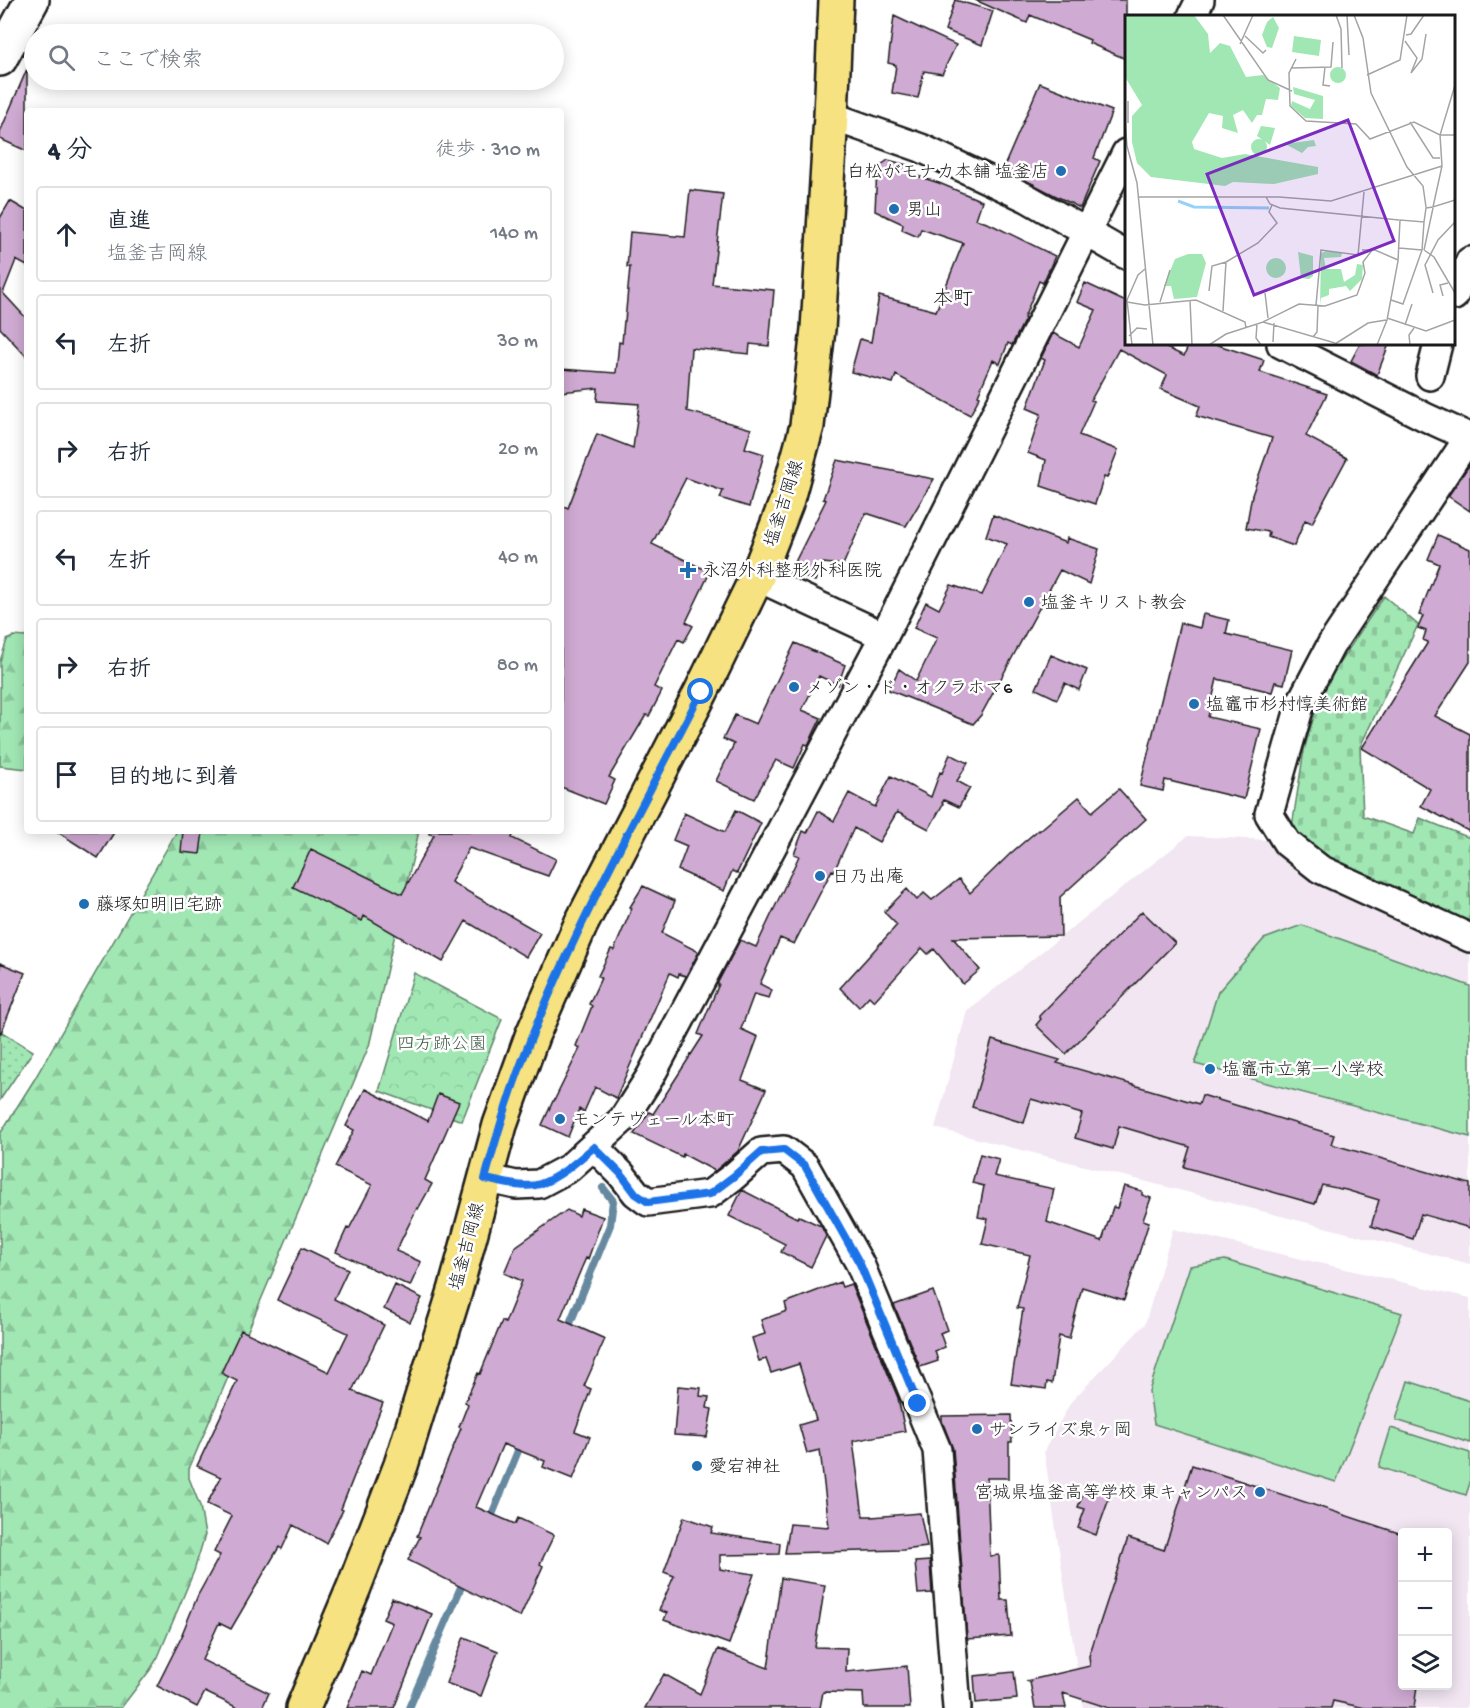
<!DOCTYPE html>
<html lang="ja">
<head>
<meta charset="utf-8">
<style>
  :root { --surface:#fff; --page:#f2f2f3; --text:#1f2937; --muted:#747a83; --line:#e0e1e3 }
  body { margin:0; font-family:"Gochi Hand","Klee One",sans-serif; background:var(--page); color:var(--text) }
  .controls { position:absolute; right:18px; bottom:18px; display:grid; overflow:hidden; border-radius:6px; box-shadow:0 3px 15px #0003 }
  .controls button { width:54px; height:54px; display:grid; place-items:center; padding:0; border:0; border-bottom:2px solid var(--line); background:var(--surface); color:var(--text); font:30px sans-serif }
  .stop { position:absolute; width:18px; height:18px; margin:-14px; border:4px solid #1a73e8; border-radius:50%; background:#fff }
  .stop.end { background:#1a73e8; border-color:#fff; box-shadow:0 2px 6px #0008 }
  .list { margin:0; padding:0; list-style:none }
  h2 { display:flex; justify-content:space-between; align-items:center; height:78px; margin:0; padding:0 24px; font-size:26px }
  h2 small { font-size:20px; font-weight:400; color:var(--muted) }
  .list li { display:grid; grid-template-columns:39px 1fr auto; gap:18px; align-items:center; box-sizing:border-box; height:96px; margin:0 12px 12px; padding:0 12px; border:2px solid var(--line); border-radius:6px }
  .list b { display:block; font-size:22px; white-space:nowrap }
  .list p { margin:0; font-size:20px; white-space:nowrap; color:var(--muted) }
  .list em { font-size:20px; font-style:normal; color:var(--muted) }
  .icon { flex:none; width:33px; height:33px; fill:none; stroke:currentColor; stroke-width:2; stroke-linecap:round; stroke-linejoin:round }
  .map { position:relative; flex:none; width:1470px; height:1708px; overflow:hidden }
  .search { position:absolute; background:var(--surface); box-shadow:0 3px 15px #0003; left:24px; top:24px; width:540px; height:66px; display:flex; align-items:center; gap:15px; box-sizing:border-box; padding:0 21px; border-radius:33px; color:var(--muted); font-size:22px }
  .panel { position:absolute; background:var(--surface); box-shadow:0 3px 15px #0003; left:24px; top:108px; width:540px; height:726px; border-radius:6px }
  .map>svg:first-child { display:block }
  .built { fill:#f1e6f2; fill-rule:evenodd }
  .forest { fill:url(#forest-firs); stroke:#5e8268; stroke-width:1.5 }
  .cemetery { fill:url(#cemetery-stones); stroke:#5e8268; stroke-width:1.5 }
  .park { fill:url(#park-crowns); stroke:#5e8268; stroke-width:1.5 }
  .garden { fill:url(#garden-dots); stroke:#5e8268; stroke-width:1.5 }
  .pitch { fill:#a1e7b4; stroke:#5e8268; stroke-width:1.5 }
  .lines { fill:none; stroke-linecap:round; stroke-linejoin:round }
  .stream { stroke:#66899f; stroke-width:8 }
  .building { fill:#cfaad2; stroke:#1c1c1c; stroke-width:1.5 }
  .minor-casing { stroke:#1c1c1c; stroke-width:32 }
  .tertiary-casing { stroke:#1c1c1c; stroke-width:38 }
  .primary-casing { stroke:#1c1c1c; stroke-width:38 }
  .minor { stroke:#fff; stroke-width:27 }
  .tertiary { stroke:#fff; stroke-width:33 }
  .primary { stroke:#f6e281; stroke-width:33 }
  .route { stroke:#1a73e8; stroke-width:8 }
  .poi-dot { fill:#1f6fb2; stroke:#fff; stroke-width:2 }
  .labels { text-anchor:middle; stroke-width:5; stroke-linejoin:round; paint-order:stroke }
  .poi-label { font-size:18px; fill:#1c1c1c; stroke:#fff; text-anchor:start }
  .street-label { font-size:18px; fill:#1c1c1c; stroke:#fff }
  .park-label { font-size:18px; fill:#4b6351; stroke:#fff }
  .neighbourhood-label { font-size:20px; fill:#1c1c1c; stroke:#fff }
  .inset-river { fill:none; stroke:#97d2f7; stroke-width:3 }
  .inset-road { fill:none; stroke:#a4a4a4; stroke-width:1.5 }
  .view { fill:#7b2cbf; fill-opacity:0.15; stroke:#7b2cbf; stroke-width:3 }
  .inset-edge { fill:none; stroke:#1c1c1c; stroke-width:3 }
</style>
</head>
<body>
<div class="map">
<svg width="1470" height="1708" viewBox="0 0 1470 1708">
  <defs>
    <pattern id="forest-firs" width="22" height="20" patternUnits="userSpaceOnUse" patternTransform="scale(1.5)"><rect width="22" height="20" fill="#a1e7b4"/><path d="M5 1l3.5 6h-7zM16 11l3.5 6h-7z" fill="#8ac69a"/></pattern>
    <pattern id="cemetery-stones" width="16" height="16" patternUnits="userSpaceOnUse" patternTransform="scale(1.5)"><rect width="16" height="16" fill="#a1e7b4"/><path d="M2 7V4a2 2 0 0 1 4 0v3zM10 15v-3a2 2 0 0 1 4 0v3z" fill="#8ac69a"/></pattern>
    <pattern id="park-crowns" width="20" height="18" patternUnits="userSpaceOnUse" patternTransform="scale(1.5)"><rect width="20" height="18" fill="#a1e7b4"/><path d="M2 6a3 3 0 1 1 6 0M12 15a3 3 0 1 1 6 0" fill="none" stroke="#8ac69a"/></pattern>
    <pattern id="garden-dots" width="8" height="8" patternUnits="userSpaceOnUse" patternTransform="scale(1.5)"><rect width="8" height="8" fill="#a1e7b4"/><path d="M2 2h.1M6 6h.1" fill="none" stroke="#8ac69a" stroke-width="1.8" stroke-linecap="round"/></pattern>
  </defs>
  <rect width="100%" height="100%" fill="#fff"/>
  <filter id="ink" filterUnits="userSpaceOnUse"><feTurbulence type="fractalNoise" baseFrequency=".0167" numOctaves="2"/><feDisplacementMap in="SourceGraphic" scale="12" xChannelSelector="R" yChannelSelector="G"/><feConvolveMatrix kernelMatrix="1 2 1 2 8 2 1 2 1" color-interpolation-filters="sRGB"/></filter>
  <g filter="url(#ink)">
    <path class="built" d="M1188,836L1268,840L1316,883L1470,951V1264L935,1128L967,1011Z
      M1173,1229L1470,1298V1692L1466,1708H1083L1044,1451L1071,1402L1145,1324ZM1402,1532H1448V1686H1402Z"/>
    <path class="forest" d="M27,634V769L0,766V661L7,640L14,636L25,637Z
      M177,831H419L369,1046L189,1469V1478L200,1506L205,1535L194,1571L158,1657L150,1670L121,1708H0V1134L34,1080Z"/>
    <path class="cemetery" d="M1384,596L1418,625L1360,747L1363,816L1414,834L1420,818L1470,838V923L1330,864L1292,827L1304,750L1322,689Z"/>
    <path class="park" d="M414,973L502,1019L462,1121L379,1091Z"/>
    <path class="garden" d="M0,1031L33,1051L0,1100Z"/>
    <path class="pitch" d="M1302,925L1470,986V1137L1195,1064L1218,992L1264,939Z
      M1225,1260L1402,1313L1336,1482L1154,1424L1149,1391L1190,1266Z
      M1408,1381L1470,1401V1443L1396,1420Z
      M1391,1428L1470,1453V1483L1466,1495L1379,1467Z"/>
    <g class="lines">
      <path class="stream" d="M566,1333L610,1225L613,1201L603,1188
        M489,1522L522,1441
        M409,1708L464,1580"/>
    </g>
    <path class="building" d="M955,0L993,11L982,45L945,30Z
      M975,0H1126V59L1089,43L1090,40L1030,15L1027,23Z
      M894,16L956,45L942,74L924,71L918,98L892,93L896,65L888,63Z
      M27,69V151L0,139V132Z
      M1040,83L1112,111L1094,158L1100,161L1080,208L1003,169Z
      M888,160L911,166L908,173L939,183L982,201L976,219L992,225L1055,256L1043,283L1039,281L1024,318L1025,319L1012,345L1008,343L1000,364L993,360L978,395L980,396L970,415L896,375L893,383L851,372L860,339L871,342L879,296L936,311L963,243L921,229L918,237L902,230L903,224L875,211L877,168Z
      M690,190L723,194L712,284L774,290L769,346L750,344L749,354L691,348L687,411L751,429L745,448L764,454L749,507L720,498L723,491L686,478L652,544L710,572L686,622L693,626L684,642L678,639L654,687L662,691L649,716L646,715L609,777L615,780L604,804L561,787V505L568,508L597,434L633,448L639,404L597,401L598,388L561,392V369L616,373L619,342L622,343L624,321H625L630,267H627L630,232L685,237Z
      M10,201L27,211V266L16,260L3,293L27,319V357L0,328V218Z
      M1085,283L1126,302V344H1158L1184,356L1189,344H1215L1264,360L1260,372L1327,394L1306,436L1347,458L1312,523L1305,520L1294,546L1268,537L1269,532L1246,528L1252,495L1272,438L1196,416L1200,406L1161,389L1167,375L1119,349L1091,400L1094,401L1079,435L1118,450L1107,478L1104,477L1095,504L1041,486L1046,460L1028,453L1041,414L1027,408L1045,360L1041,358L1053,333L1079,347L1096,310L1077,302Z
      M1360,344H1389L1377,375L1351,361Z
      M837,460L934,479L906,526L866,513L843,565L823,563L815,581L790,572L826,500L823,499Z
      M1470,464V511L1448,496Z
      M993,515L1066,543L1067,538L1099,549L1089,584L1060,570L981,715L973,724L889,690L899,669L916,681L937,638L914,628L926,602L939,609L951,585L982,595L1007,544L986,536Z
      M1438,535L1470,549V662L1435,716L1470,734V832L1421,806L1430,789L1362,748L1428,642L1423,640L1426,631L1418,628L1423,616L1419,615L1439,564L1428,559Z
      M1203,614L1229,620L1226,634L1292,650L1284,684L1275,682L1272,692L1217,679L1208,717L1261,729L1244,799L1165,780L1163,791L1140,786L1180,623L1200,628Z
      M795,643L845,665L838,685L819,676L802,710L821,718L808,745L805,744L794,768L776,760L754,799L716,781L734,744L723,739L735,715L756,724Z
      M1051,655L1087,670L1079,690L1065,683L1057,699L1036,689Z
      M950,754L968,763L957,781L970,788L959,807L944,800L942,803L943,804L929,829L897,812L879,842L854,828L834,871L832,870L794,944L780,938L760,984L772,990L769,998L754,994L741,1029L758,1037L742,1080L766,1090L738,1151L715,1171L683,1154L682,1157L634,1134L649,1112L653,1114L703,1036L698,1034L719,984H717L740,940L756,947L799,856L794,854L803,831L807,833L818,811L834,821L849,793L875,807L891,776L931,797L940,772L942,773Z
      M1119,789L1146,819L1060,897L1061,936L953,938L980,970L963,984L934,949L928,954L922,948L874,1001L869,996L859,1007L840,988L897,925L884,912L907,889L917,900L924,893L932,900L959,879L970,893L1011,853L1038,830L1039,831L1079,797L1092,812Z
      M736,810L761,823L737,873L732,871L724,891L678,870L687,846L673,840L684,813L725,832Z
      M56,831H115L98,858Z
      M183,831H203L200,854L181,852Z
      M429,831H515L512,838L556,859L548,876L469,848L451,882L540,933L526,957L466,921L443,962L364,916L362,921L293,887L311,849L402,894L434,835L429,834Z
      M643,886L675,901L662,933L699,952L686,976L679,974L678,977L670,973L616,1098L595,1087L584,1112L579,1109L568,1137L542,1125L553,1101H554L580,1048L576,1046L592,1006L589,1004L601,978L598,976L611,949L614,950L632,908L630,907Z
      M1142,911L1175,943L1066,1054L1036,1025L1041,1019L1039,1016Z
      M0,963L25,973L1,1033H0Z
      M992,1040L1060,1060L1057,1063L1199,1104L1202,1095L1334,1135L1331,1144L1470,1184V1228L1421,1214L1413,1239L1371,1226L1379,1200L1346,1190L1322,1185L1315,1204L1184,1167L1190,1147L1119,1126L1113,1149L1075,1138L1082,1114L1031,1099L1024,1123L972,1107Z
      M365,1089L428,1121L438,1094L459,1102L425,1180L432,1184L418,1209L417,1208L396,1251L421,1262L410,1286L336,1252L347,1228L349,1229L372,1185L335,1167L354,1130L346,1126Z
      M980,1154L999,1159L994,1176L1054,1189L1047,1222L1102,1241L1113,1207L1117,1208L1124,1186L1142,1191V1195L1151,1198L1143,1220L1149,1222L1124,1300L1082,1287L1069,1339L1059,1336L1052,1383L1047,1382L1046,1389L1011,1384L1023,1309L1017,1308L1030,1255L982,1244L988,1219L978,1217L984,1186L972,1183Z
      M742,1190L797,1218L799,1216L821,1226L826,1236L811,1267L781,1252L785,1244L729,1216Z
      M581,1209L603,1217L588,1259L586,1258L582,1267L560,1319L605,1339L584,1386L591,1389L575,1431L590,1437L573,1479L543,1467L545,1461L503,1444L476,1507L515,1524L518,1518L554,1535L540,1564L543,1566L520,1617L408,1560L420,1537L417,1536L461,1428L459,1427L468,1404L465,1402L478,1373L480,1374L502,1321L505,1323L522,1281L504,1273L515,1247L567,1210L579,1216Z
      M302,1247L348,1269L334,1299L384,1325L352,1391L383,1403L341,1509L343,1510L326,1543L293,1525L282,1549L279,1547L231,1629L219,1623L202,1660L269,1693L262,1708H238L205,1692L197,1707L157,1686L183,1634H182L198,1595L220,1555L214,1552L232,1516L207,1504L221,1477L197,1466L237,1381L221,1373L241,1330L329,1372L348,1333L277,1300Z
      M840,1282L842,1287L851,1284L898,1398L905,1431L853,1441L863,1516H872V1517L920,1513L927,1547L903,1550L785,1553L790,1524L829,1527L820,1450L807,1453L799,1425L816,1420L799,1364L771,1373L766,1359L759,1361L752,1338L765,1334L761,1320L787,1311L785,1303Z
      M395,1285L422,1298L410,1322L384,1309Z
      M933,1291L947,1330L940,1333L945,1347L935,1351L938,1361L920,1367L894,1305Z
      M678,1386L701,1388L700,1396L709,1397L707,1408L712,1409L707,1437L674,1435Z
      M1011,1415L1012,1442H1009V1478H987L990,1556L999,1555L1001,1600H1008L1011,1636L967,1639L953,1449L942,1421V1416Z
      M1192,1465L1402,1534V1686H1417L1414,1708H1365L1333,1701L1331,1708H1109L1063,1693L1066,1708H1035L1030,1682L1026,1681L1090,1666L1089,1656L1128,1538L1164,1550Z
      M1086,1486L1110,1496L1096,1535L1078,1528L1085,1509L1078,1507Z
      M684,1517L713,1527L711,1533L780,1543L779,1554L720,1555V1569L754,1574L729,1644L664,1620L667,1613L659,1610L674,1576L664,1572Z
      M930,1561L932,1593L918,1594L915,1562Z
      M781,1578L825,1585L815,1647L847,1648L846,1672L907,1666L910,1708H864L863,1693L823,1692L820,1708H645L664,1674L700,1694L718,1649L768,1668Z
      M392,1598L432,1614L394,1708H347L362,1671L371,1675L392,1623L383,1619Z
      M464,1637L498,1651L481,1696L446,1683Z
      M1014,1672L1017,1699L976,1703L974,1676Z"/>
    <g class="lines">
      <g class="minor-casing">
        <path id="minor" d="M1192,16L1200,0
          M831,116L921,148L1027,198L1126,255
          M1454,296L1470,261
          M1281,344L1425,417L1469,437L1331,645L1301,702L1269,814L1287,843L1320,869L1470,938
          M1430,376L1438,344
          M757,577L884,636
          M594,1147L621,1174L636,1193L648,1202L710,1194L734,1176L761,1152L784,1150L805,1166L860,1264L937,1450L957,1708
          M485,1178L516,1185L539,1184L569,1168L623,1119L650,1077L884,636L1126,153"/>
      </g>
      <g class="tertiary-casing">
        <path id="tertiary" d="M0,59L32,0"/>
      </g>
      <g class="primary-casing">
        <path id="primary" d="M303,1708L354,1587L401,1465L455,1291L500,1125L532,1036L581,924L701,692L757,577L786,503L807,426L818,329L831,116L836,0"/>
      </g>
      <use href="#minor" class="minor"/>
      <use href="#tertiary" class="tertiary"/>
      <use href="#primary" class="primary"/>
    </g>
  </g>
  <g class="lines" filter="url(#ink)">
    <path class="route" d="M701,692C643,805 580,917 532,1036C513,1082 498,1130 485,1179C501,1182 525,1189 540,1184C560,1177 579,1160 594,1147L621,1174L636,1194L648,1202L710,1194L734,1176L761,1152L784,1150L805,1166L860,1264L918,1404"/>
  </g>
  <g class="poi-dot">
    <circle cx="1061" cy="171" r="6"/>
    <circle cx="894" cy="209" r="6"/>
    <path d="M685 561h6v6h6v6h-6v6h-6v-6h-6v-6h6z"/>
    <circle cx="1029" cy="602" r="6"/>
    <circle cx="794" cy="687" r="6"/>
    <circle cx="1194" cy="704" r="6"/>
    <circle cx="820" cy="876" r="6"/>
    <circle cx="84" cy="904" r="6"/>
    <circle cx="1210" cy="1069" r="6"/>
    <circle cx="560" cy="1119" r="6"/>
    <circle cx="977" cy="1429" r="6"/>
    <circle cx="697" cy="1466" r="6"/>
    <circle cx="1260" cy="1492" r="6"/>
  </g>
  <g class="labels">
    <g class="poi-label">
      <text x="1049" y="177" text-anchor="end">白松がモナカ本舗 塩釜店</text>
      <text x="906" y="215">男山</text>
      <text x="702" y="576">永沼外科整形外科医院</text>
      <text x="1041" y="608">塩釜キリスト教会</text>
      <text x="806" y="693">メゾン・ド・オクラホマ6</text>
      <text x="1206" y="710">塩竈市杉村惇美術館</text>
      <text x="832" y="882">日乃出庵</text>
      <text x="96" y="910">藤塚知明旧宅跡</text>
      <text x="1222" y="1075">塩竈市立第一小学校</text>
      <text x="572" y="1125">モンテヴェール本町</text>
      <text x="989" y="1435">サンライズ泉ヶ岡</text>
      <text x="709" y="1472">愛宕神社</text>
      <text x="1248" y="1498" text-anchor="end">宮城県塩釜高等学校 東キャンパス</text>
    </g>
    <g class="street-label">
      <text transform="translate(783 503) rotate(-72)" y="6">塩釜吉岡線</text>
      <text transform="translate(466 1246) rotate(-75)" y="6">塩釜吉岡線</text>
    </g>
    <g class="park-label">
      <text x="442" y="1049">四方跡公園</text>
    </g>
    <g class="neighbourhood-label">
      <text x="953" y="304">本町</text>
    </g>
  </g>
  <g transform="translate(1125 15)">
    <rect width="330" height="330" fill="#fff"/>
    <path d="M0,0H69L83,19L85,38L95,28L105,31L121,62L138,60L155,73L153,85L141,84L137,100H132L127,108L118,95L108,100L113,118L97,113L98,101L84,98L67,127L69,134L97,143L120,139L193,152V159L149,169L108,167L100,171L26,162L12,148L7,127V101L17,90L0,62ZM168,72L198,81V104L180,103L166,91L167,86L185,94L190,85L169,79ZM189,125L191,131L183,132L177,138L160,129Z" fill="#a1e7b4"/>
    <path d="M148,2L154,13L147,33L142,32L137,20L142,7ZM205 60a8 8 0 1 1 16 0a8 8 0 1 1-16 0ZM202,236L217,238L216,242L199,243L201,254H216L219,267L230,260L232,249L238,250L237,264L225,276L221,271L204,274V280L196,283L195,290L196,238Z" fill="#a1e7b4"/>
    <path d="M136,111L150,113L145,130L132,121ZM126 132a8 8 0 1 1 16 0a8 8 0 1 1-16 0Z" fill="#a1e7b4"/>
    <path d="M169,21L196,25L194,41L167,37ZM173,237L188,241V261L184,264L176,263ZM63,239H77L81,248L72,282L49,284L46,271H39L50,244ZM141 253a10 10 0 1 1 20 0a10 10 0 1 1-20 0Z" fill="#a1e7b4"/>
    <path class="inset-river" d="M53,186L69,192L144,193"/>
    <path class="inset-road" d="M98,0L143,65L167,76M211,0L216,14L217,53M222,0L224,40M229,0L238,23L246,78L282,152L298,171L301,192M281,20L286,19L299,0M120,21L138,38L141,35M280,26L292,43L286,58L297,44L301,19M115,29L128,0M171,44L164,58L165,91L181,106L231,109L245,124L289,107L315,120H330M200,52L198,70L205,71M166,53L206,52L208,27M242,60L275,45L282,0M330,70L315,120L317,151L308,192L330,185M3,86V108M0,105L2,131L12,168L28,330M285,107L308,143H315M14,182H154L206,186L317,151M141,182L145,189L155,193L274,205M274,233L297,235M237,235H250L273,245M299,235L309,242L330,278M299,235L308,193M84,276L87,251L101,247M140,278L143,303M308,278L300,250L313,225L330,207M318,281L315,270L323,268M65,285L67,330M266,285L278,289L297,235L299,207M2,287L20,290L71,285L120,307L121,313M35,287L45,255M191,290L196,235L233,240L239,177M98,296L101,247L133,228L152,208L144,197L147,190M262,303L301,316L330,305M138,307L174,289L200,291L232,280L240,258L238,247L248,234M132,309L131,323L136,330M280,310L287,289M4,321L12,313L22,314M188,322L192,317L193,291M148,327L149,308M210,329L243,308L261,305M7,330L2,285L13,260L20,254M84,330L101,319L138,307L210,328M252,330L262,305L273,246L275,205L299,207L301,193L308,192M285,330L284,320L289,313"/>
    <path class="view" d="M223,105L269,226L129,280L82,159Z"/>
    <rect width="330" height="330" class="inset-edge"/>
  </g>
</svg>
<div class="controls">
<button>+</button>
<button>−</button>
<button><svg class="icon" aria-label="layers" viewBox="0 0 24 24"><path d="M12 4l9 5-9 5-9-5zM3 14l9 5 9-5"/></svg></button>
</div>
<div class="stop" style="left:701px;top:692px"></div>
<div class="stop end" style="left:918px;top:1404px"></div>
<div class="search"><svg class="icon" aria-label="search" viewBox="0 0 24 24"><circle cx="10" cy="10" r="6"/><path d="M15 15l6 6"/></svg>ここで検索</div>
<section class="panel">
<h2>4 分<small>徒歩 · 310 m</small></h2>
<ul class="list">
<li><svg class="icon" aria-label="ahead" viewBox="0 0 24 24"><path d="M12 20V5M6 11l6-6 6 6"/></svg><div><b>直進</b><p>塩釜吉岡線</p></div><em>140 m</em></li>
<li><svg class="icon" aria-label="left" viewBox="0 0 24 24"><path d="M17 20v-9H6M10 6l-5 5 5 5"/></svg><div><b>左折</b></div><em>30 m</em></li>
<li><svg class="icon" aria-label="right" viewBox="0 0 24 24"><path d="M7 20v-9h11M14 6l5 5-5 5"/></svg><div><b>右折</b></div><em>20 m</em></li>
<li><svg class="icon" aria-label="left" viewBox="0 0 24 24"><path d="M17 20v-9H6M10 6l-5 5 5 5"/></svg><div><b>左折</b></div><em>40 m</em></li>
<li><svg class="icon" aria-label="right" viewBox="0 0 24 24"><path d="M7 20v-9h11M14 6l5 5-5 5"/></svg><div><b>右折</b></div><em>80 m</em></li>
<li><svg class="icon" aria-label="arrive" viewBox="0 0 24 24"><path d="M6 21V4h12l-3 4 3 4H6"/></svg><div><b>目的地に到着</b></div></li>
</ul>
</section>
</div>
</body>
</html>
